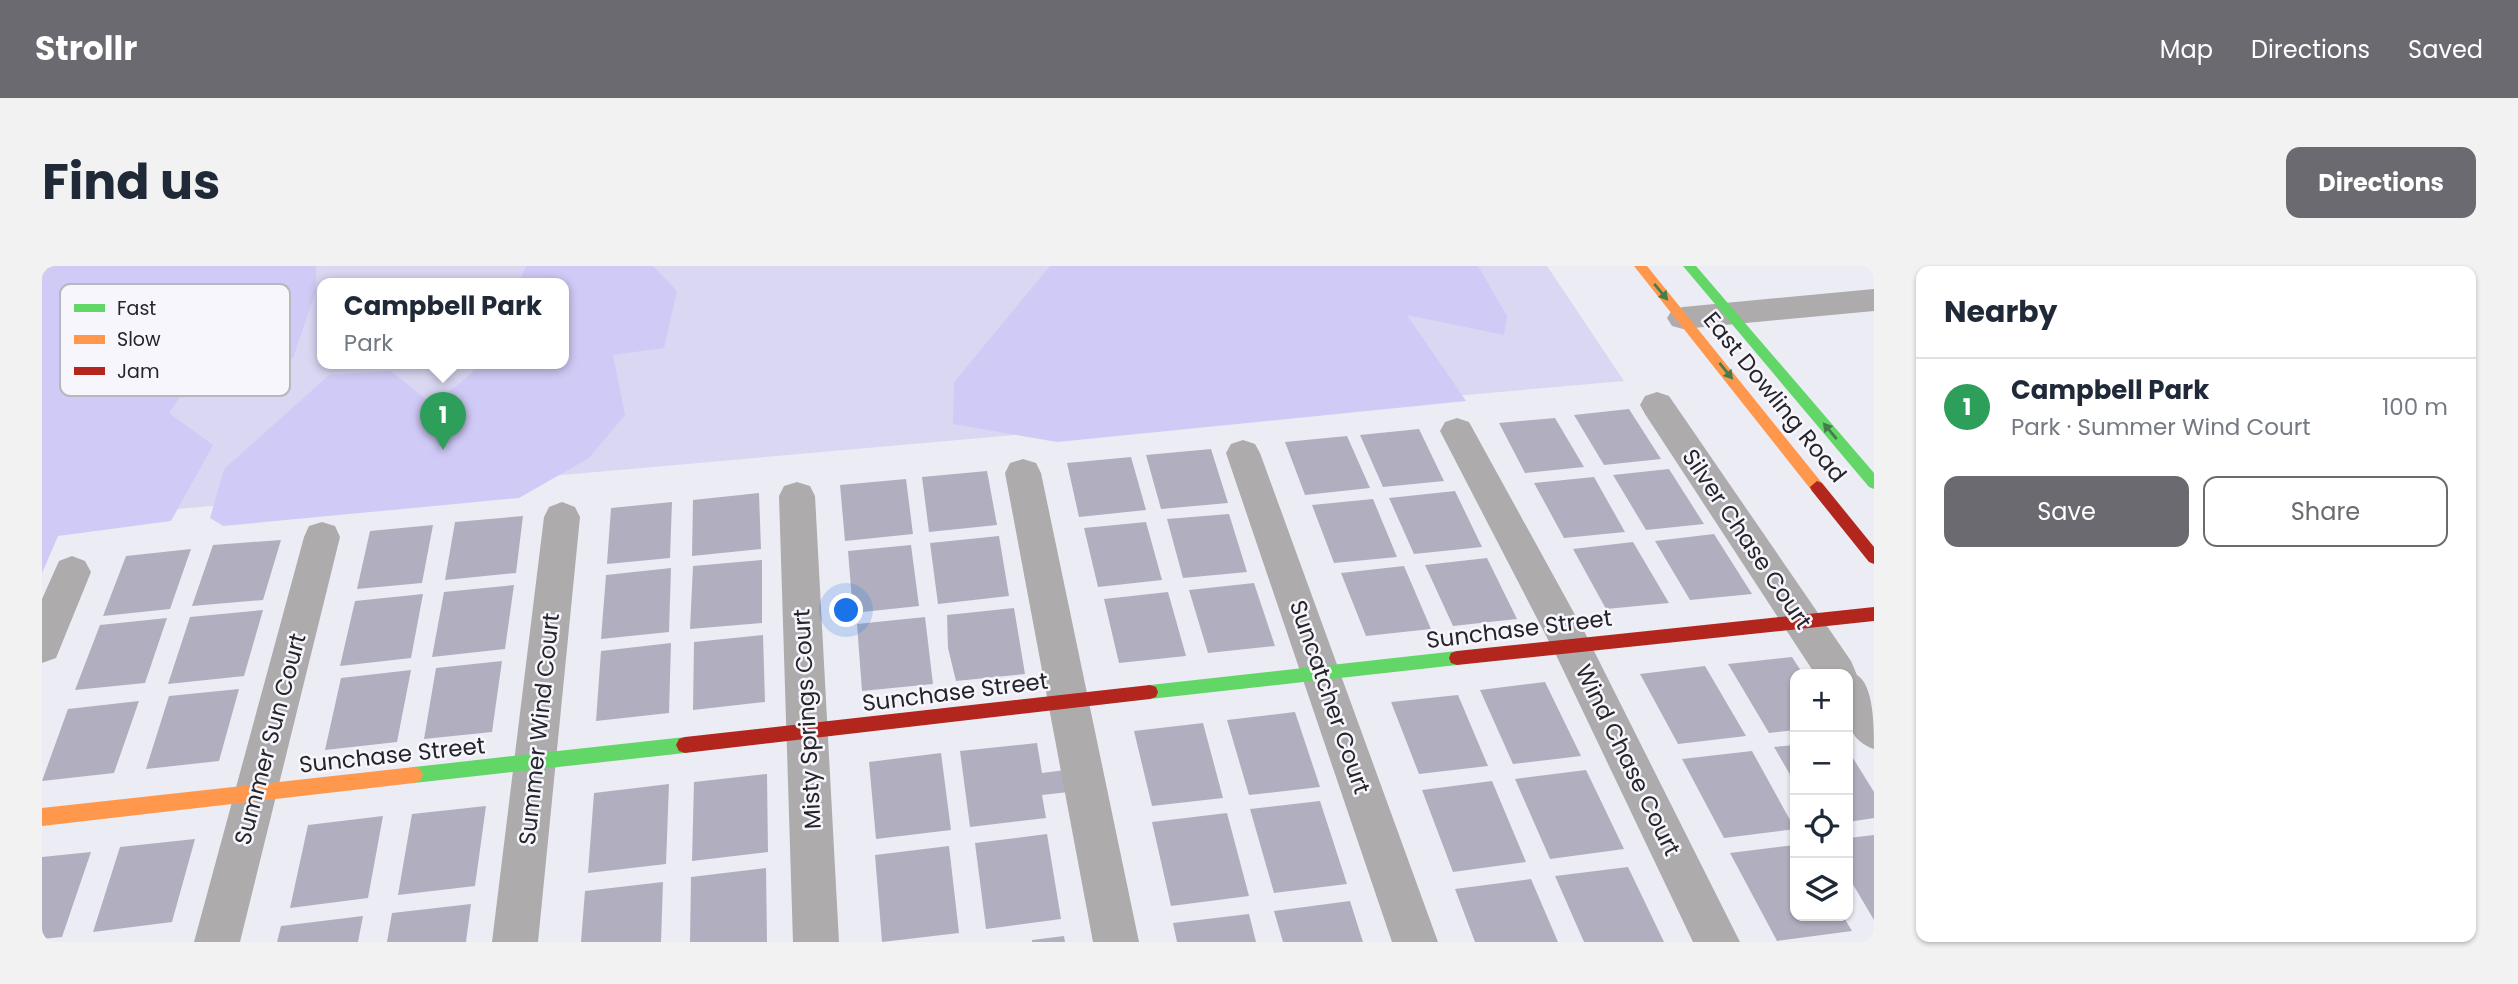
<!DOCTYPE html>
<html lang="en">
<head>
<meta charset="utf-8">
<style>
  :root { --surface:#fff; --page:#f2f2f3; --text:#1f2937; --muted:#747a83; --line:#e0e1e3; --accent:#6b6a71 }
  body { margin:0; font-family:Poppins,sans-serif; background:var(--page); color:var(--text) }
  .controls { position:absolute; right:21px; bottom:21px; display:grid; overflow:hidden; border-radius:14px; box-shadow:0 2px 5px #0004 }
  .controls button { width:63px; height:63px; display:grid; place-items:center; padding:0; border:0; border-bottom:2px solid var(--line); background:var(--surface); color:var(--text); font:35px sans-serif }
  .you { position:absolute; left:805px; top:345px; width:24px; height:24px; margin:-18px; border:5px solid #fff; border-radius:50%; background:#1a73e8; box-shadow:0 0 0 10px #1a73e833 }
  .badge { display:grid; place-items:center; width:46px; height:46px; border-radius:50%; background:var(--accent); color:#fff; font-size:23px; font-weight:700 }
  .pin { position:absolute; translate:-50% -58px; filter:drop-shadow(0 2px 4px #0008) }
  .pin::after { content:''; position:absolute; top:37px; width:24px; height:21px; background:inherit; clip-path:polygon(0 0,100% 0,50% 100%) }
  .popup { position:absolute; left:275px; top:12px; width:252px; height:91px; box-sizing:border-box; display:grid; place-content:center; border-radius:14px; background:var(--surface); filter:drop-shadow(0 2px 5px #0005); font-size:23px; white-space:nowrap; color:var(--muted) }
  .popup b { font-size:26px; color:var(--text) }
  .popup::after { content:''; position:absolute; left:50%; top:100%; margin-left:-14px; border:14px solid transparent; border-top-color:var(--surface) }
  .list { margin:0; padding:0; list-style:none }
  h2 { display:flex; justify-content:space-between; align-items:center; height:91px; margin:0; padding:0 28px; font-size:30px }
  h2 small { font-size:23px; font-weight:400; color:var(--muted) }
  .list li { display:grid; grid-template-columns:46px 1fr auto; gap:21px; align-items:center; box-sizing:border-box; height:98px; padding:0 28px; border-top:2px solid var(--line) }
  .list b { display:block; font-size:26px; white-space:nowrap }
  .list p { margin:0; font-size:23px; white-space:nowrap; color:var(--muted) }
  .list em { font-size:23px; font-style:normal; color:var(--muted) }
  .actions { display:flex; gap:14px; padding:21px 28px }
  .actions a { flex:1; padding:16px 0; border:2px solid var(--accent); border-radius:14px; text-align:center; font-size:24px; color:var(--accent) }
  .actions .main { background:var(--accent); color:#fff }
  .icon { flex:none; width:38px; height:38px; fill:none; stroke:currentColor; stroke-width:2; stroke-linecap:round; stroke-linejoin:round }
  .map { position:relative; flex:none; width:1832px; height:676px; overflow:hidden; border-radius:14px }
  header { display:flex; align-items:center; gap:42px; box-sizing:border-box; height:98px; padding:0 35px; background:var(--accent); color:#fff }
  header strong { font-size:33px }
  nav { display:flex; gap:38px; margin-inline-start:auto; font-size:24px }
  .intro { display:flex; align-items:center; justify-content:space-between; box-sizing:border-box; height:168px; padding:0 42px }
  h1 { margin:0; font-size:49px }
  .button { padding:18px 32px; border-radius:14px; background:var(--accent); color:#fff; font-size:24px; font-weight:700 }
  main { display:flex; gap:42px; padding:0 42px }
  aside { flex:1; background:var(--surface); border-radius:14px; box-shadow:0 2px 5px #0004 }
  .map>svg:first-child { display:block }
  .green { fill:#dad7f3; fill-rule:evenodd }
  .forest { fill:#d0caf6 }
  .building { fill:#b1afbf }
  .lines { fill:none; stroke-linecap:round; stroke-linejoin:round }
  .street { fill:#aeabad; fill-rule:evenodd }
  .fast { fill:#63d668; fill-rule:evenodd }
  .slow { fill:#ff974d; fill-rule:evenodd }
  .jam { fill:#b3261e; fill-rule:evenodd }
  .oneway { fill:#447d49 }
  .labels { text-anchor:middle; stroke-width:5; stroke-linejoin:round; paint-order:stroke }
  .street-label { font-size:23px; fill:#25242a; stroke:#f7f6fc }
  .key { fill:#f7f6fc; stroke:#b8b7bd; stroke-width:2 }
  .key-label { font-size:19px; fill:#25242a }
</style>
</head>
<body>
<header>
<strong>Strollr</strong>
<nav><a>Map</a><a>Directions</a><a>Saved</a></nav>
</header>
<div class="intro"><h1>Find us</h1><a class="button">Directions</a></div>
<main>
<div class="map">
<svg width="1832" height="676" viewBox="0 0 1832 676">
  <rect width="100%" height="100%" fill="#ececf4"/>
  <path class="green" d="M0,0H1505L1582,115L23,253L0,307ZM280,18H522V98H280Z"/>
  <path class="forest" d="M0,0H274V25L251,92L161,98L127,147L171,179L129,255L16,270L0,307Z
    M484,0H611L635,25L622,82L571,89L583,149L547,192L477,232L181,260L168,252L182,203L287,109L349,105L391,139L429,108L435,98H522V18H476Z
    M1008,0H1436L1465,50L1462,69L1365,49L1424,135L1015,176L911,158L912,116Z"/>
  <path class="building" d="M1587,143L1619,193L1562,199L1532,149Z
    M1513,152L1542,201L1483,207L1457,157Z
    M1377,163L1402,215L1341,221L1318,169Z
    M1305,170L1328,222L1263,229L1243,176Z
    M1169,183L1186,237L1119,243L1104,189Z
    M1089,191L1104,244L1037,251L1025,197Z
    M1627,203L1662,258L1604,264L1571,209Z
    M945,205L955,259L887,266L880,211Z
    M1552,211L1583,266L1522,272L1492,217Z
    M864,213L871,268L803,275L798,219Z
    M1413,225L1440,281L1372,288L1347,232Z
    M717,227L719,283L650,290L651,234Z
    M1331,233L1355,291L1292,297L1270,239Z
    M630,236L628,292L565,298L569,242Z
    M1187,248L1205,306L1141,312L1125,253Z
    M481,250L474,307L403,314L413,256Z
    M1104,256L1120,314L1056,321L1042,262Z
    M391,259L380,317L315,323L328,265Z
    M1672,268L1710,328L1648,334L1613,275Z
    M957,270L967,330L896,338L888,277Z
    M239,274L221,334L150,340L171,279Z
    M1591,276L1627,337L1564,343L1531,283Z
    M869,279L877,340L811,347L806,285Z
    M149,283L128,343L61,350L84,290Z
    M1445,292L1475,353L1411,360L1383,299Z
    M720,294V357L648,363L651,300Z
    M1362,300L1389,363L1324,370L1299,307Z
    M629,302L627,366L559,373L564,309Z
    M1212,317L1233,380L1166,387L1147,324Z
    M472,319L463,383L390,391L402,326Z
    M1126,326L1144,390L1077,397L1062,333Z
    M381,328L369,392L298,400L313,335Z
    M972,342L983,408L914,415L906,382L905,349Z
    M221,344L202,410L126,418L148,351Z
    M883,351L891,418L820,425L815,358Z
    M125,352L103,417L33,424L58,359Z
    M721,369L723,436L651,444L652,376Z
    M629,377L627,447L554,455L559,385Z
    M1750,391L1761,408H1753V464L1727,467L1686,398Z
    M460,395L450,466L382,473L394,402Z
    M1663,400L1704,470L1636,478L1598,408Z
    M369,404L355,476L283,484L299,412Z
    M1503,416L1539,490L1471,498L1438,424Z
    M197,423L177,495L104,503L127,430Z
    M1416,429L1446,500L1377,508L1349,436Z
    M97,435L72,507L0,515L26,443Z
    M1253,446L1278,521L1207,529L1185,454Z
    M1161,457L1181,532L1110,540L1092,465Z
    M995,477L1000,507L1023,504L1027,526L1000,529L1004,552L928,561L918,485Z
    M1753,479V517L1732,481Z
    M1806,484L1832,526V552L1806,556Z
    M1710,485L1753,563L1682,572L1640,493Z
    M899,487L909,564L834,573L827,496Z
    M1544,504L1582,583L1508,593L1473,513Z
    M725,508L726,586L650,595L652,516Z
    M1450,515L1484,596L1411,606L1380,524Z
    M627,518L624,598L546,607L552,527Z
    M1278,535L1305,618L1232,627L1208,543Z
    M444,540L433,620L356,629L370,548Z
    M1185,547L1207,630L1129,640L1110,556Z
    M341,550L326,632L248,642L266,559Z
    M1005,568L1019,653L944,663L933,577Z
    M1832,569V654L1806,610V572Z
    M153,573L130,656L51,666L78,581Z
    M1753,579V650H1801L1810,665L1735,675L1688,587Z
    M907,580L917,667L840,676L833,589Z
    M49,586L20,671L0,673V591Z
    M1586,601L1622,676H1542L1513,610Z
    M724,602L725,676H648L649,611Z
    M1489,613L1516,676H1433L1413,623Z
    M621,616L619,676H539L543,625Z
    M1308,635L1321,676H1241L1232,645Z
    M429,638L424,676H345L350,647Z
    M1207,648L1214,676H1135L1131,657Z
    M321,650L316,676H235L239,660Z
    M1022,670L1023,676H990V674Z"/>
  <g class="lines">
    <path class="street" d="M1832,23V45L1641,63L1630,60L1625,52L1630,44L1641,41Z
      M1615,126L1627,130L1809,395L1815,409C1832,419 1832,461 1832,483C1797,470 1806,439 1806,408H1773L1603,148L1598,139L1603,130Z
      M1415,152L1427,156L1543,367L1698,676H1651L1515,391L1398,165L1403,156Z
      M1201,174L1213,178L1218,187L1396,676H1350L1184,187L1189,178Z
      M981,193L994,197L999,207L1097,676H1051L963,207L968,197Z
      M755,216L768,220L773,230L797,676H751L737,230L742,220Z
      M520,236L533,241L538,251L496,676H450L502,251L507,241Z
      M280,256L293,260L298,271L198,676H152L262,271L267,260Z
      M30,290L43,295L49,306L14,392L0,397V333L17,295Z"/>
    <path class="fast" d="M1641,0H1654L1832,207V223L1827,221Z
      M1415,385L1421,387L1423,392L1421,397L1415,399L1108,433L1102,431L1100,426L1102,421L1108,419Z
      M643,471L649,473L652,479L649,485L643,487L372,517L366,515L363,509L366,503L372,501Z"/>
    <path class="slow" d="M1592,0H1605L1780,217L1782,221L1780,225H1770Z
      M372,501L378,503L381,509L378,515L372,517L0,560V542Z"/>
    <path class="jam" d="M1775,215L1780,217L1832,281V298L1827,296L1770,225L1768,221Z
      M1832,341V355L1415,399L1409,397L1407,392L1409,387L1415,385Z
      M1108,419L1114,421L1116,426L1114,431L1108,433L643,487L637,485L634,479L637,473L643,471Z"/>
  </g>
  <defs><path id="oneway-solid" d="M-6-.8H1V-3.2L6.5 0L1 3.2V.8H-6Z" transform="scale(1.75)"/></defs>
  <g class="oneway">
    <use href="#oneway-solid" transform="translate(1619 26) rotate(50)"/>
    <use href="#oneway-solid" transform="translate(1684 105) rotate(51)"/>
    <use href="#oneway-solid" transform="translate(1788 165) rotate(-130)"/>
  </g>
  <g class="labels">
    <g class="street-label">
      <text transform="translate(1733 131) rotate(51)" y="8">East Dowling Road</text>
      <text transform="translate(1705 273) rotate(56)" y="8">Silver Chase Court</text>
      <text transform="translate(1477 363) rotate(-7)" y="8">Sunchase Street</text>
      <text transform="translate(913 426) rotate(-7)" y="8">Sunchase Street</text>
      <text transform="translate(1288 431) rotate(71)" y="8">Suncatcher Court</text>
      <text transform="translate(765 453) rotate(-93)" y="8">Misty Springs Court</text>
      <text transform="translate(497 463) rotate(-84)" y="8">Summer Wind Court</text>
      <text transform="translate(228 473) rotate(-75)" y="8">Summer Sun Court</text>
      <text transform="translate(350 489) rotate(-6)" y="8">Sunchase Street</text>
      <text transform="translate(1586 494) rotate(64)" y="8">Wind Chase Court</text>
    </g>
  </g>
  <rect x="18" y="18" width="230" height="112" rx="10" class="key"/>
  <rect x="32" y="38" width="31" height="8" fill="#63d668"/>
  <rect x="32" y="69" width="31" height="9" fill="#ff974d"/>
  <rect x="32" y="101" width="31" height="8" fill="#b3261e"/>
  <g class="key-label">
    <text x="75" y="49">Fast</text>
    <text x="75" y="80">Slow</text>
    <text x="75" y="112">Jam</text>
  </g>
</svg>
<div class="controls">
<button>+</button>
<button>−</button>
<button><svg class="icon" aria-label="locate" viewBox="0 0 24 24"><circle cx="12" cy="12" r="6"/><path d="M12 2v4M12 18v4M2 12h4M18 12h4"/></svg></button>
<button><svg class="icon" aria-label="layers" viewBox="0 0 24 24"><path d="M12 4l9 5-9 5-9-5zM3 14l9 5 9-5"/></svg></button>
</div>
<div class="you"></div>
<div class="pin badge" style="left:401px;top:184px;background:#2e9e5b">1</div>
<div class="popup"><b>Campbell Park</b>Park</div>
</div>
<aside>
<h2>Nearby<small></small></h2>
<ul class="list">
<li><span class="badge" style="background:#2e9e5b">1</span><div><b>Campbell Park</b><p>Park · Summer Wind Court</p></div><em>100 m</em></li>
</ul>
<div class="actions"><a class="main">Save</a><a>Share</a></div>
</aside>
</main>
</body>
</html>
